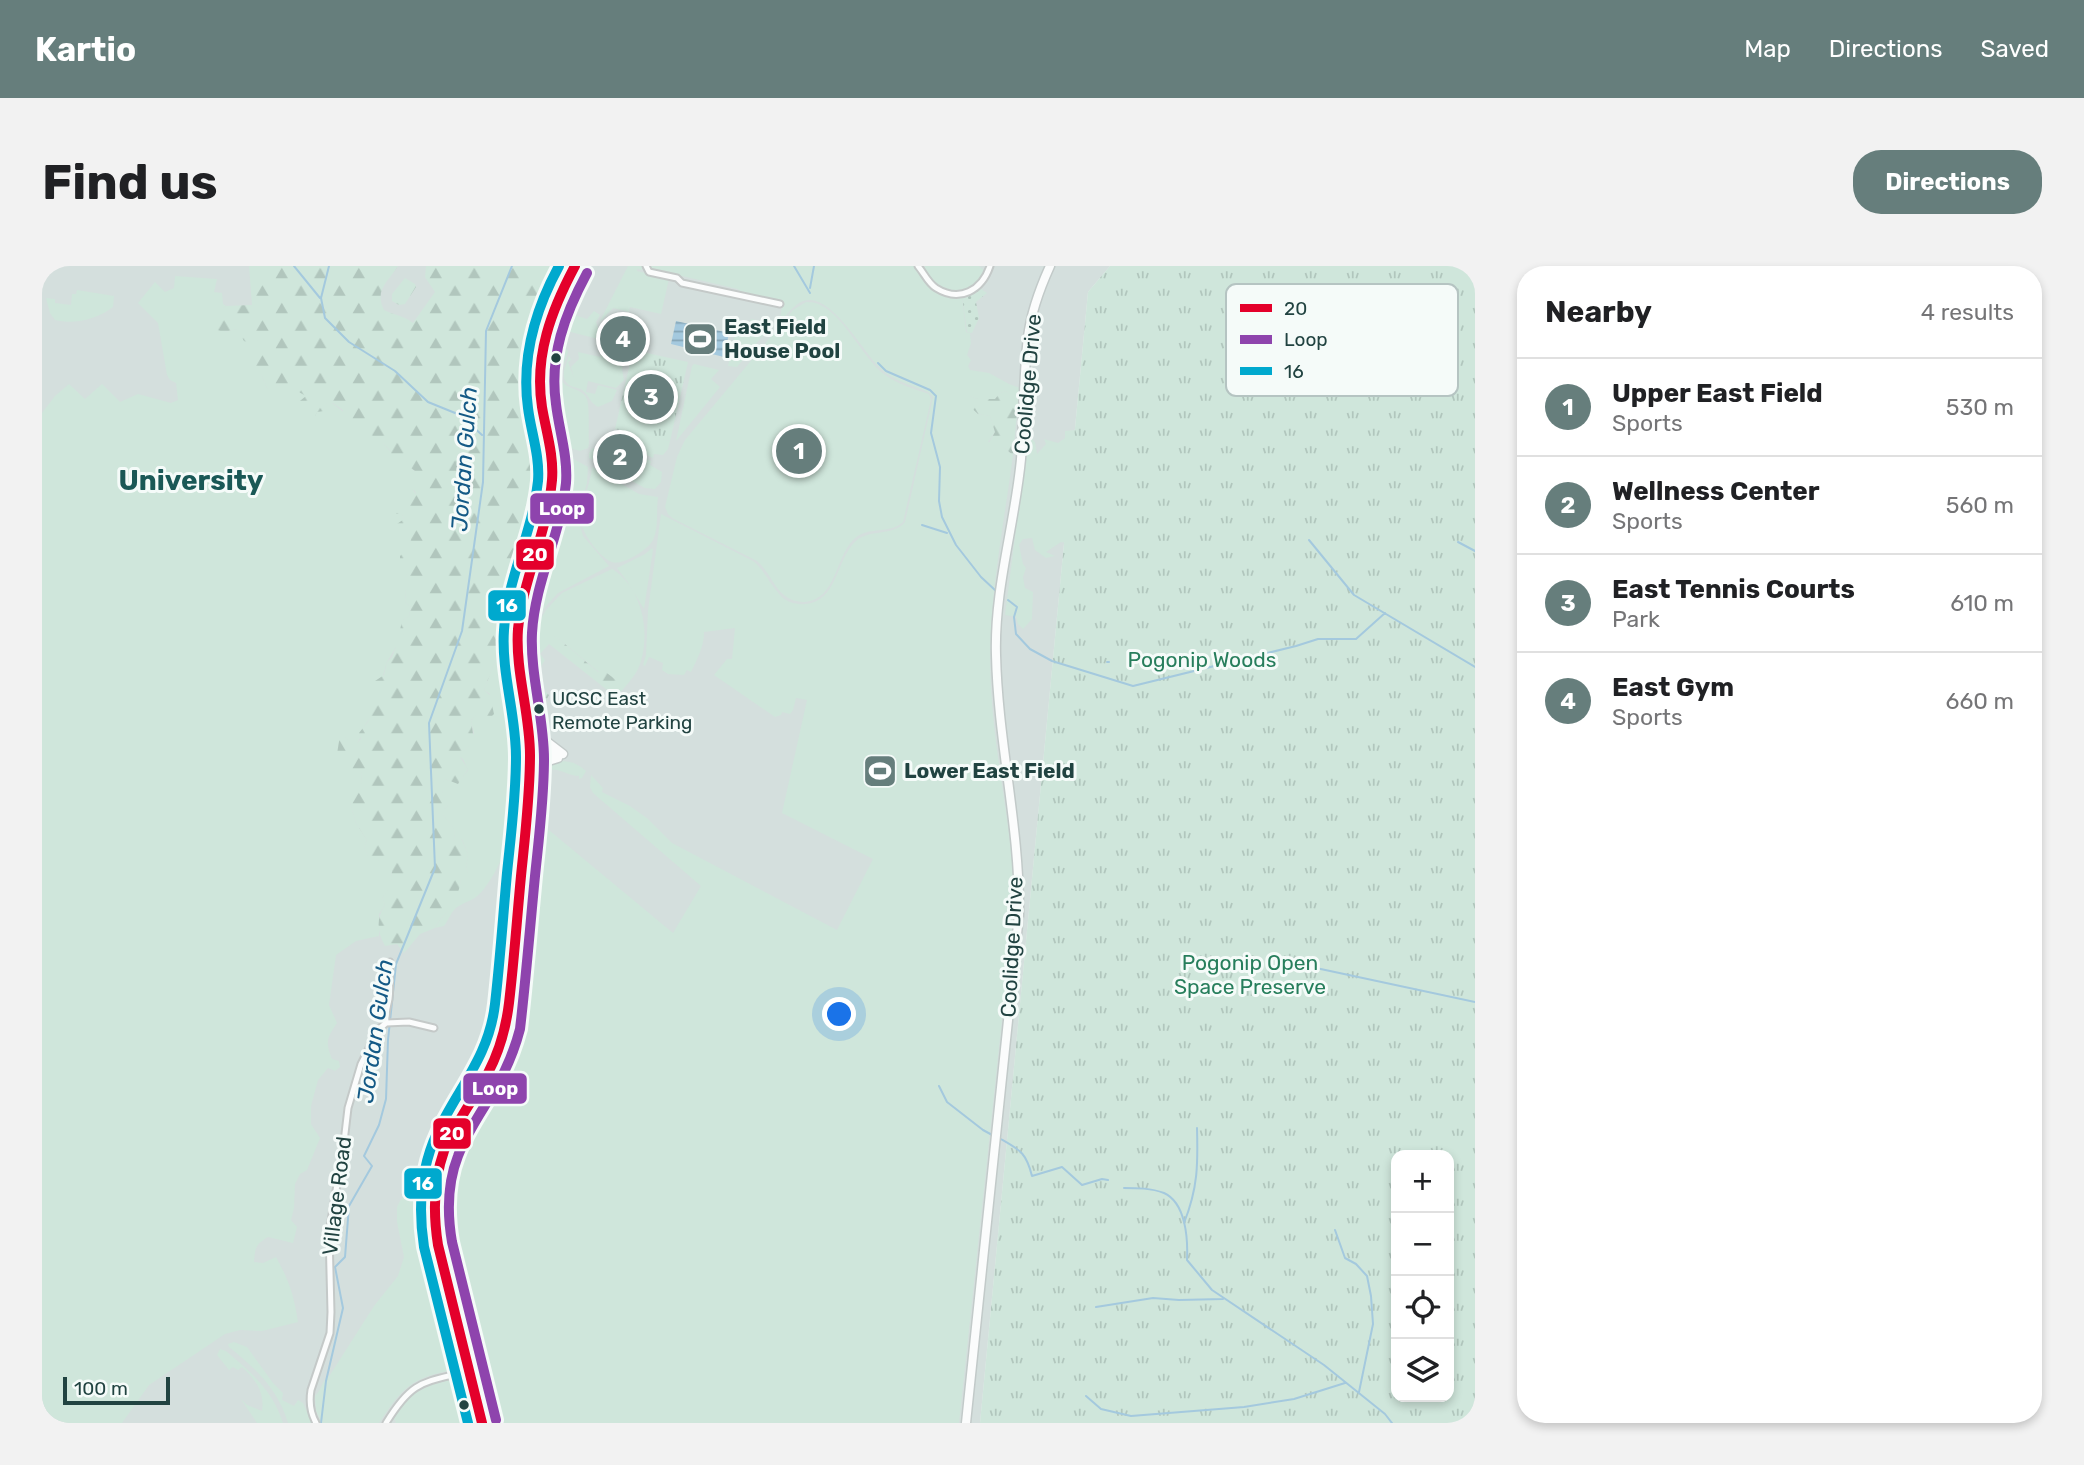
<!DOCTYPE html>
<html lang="en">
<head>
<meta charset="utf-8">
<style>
  :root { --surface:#fff; --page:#f2f2f2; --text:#202124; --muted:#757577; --line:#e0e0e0; --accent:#667e7c }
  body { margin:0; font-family:Rubik,sans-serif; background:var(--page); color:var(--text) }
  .controls { position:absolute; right:21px; bottom:21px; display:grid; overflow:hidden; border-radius:14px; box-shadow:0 4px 10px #0003 }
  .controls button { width:63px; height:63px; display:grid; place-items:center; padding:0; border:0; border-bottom:2px solid var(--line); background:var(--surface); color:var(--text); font:35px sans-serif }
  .scale { position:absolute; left:21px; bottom:18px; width:107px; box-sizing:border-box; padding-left:7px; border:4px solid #214341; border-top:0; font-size:19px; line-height:24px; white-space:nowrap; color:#214341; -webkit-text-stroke:5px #f5fbf9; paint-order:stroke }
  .you { position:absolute; left:798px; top:749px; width:24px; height:24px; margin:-18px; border:5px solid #fff; border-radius:50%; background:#1a73e8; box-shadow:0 0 0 10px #1a73e833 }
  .badge { display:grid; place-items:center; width:46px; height:46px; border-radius:50%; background:var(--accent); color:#fff; font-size:23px; font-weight:700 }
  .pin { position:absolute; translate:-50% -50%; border:4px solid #fff; box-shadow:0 2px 7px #0006 }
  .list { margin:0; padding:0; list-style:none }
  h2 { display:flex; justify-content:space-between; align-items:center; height:91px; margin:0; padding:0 28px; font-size:30px }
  h2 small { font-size:23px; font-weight:400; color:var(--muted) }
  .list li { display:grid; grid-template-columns:46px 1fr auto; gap:21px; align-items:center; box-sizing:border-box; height:98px; padding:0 28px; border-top:2px solid var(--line) }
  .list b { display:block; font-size:26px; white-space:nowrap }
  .list p { margin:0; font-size:23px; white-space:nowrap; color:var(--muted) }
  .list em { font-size:23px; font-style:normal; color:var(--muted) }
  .icon { flex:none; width:38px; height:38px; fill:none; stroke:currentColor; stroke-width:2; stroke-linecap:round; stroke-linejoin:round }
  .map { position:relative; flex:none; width:1433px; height:1157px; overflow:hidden; border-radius:28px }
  header { display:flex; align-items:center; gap:42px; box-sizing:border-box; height:98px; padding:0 35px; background:var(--accent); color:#fff }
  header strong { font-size:33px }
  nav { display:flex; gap:38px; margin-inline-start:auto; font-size:24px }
  .intro { display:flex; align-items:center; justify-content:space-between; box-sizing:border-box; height:168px; padding:0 42px }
  h1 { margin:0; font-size:49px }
  .button { padding:18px 32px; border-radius:28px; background:var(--accent); color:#fff; font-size:24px; font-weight:700 }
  main { display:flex; gap:42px; padding:0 42px }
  aside { flex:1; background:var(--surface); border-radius:28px; box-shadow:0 4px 10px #0003 }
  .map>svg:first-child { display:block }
  .built { fill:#d4dfdd }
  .grass { fill:#cfe6db }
  .forest { fill:url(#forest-firs) }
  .park { fill:url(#park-tufts); fill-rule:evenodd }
  .garden { fill:url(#garden-dots) }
  .water { fill:url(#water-rules) }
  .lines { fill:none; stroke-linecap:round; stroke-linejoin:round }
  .stream { stroke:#a4c9de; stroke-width:2 }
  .street-casing { stroke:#c4c9c8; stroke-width:9 }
  .secondary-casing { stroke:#c2cac9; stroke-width:11 }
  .street { stroke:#fbfcfc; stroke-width:5 }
  .secondary { stroke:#fbfcfc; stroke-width:8 }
  .bus-1-casing { stroke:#f5fbf9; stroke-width:16 }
  .bus-2-casing { stroke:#f5fbf9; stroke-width:16 }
  .bus-3-casing { stroke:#f5fbf9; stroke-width:16 }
  .bus-1 { stroke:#e4002b; stroke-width:10 }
  .bus-2 { stroke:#8e44ad; stroke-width:10 }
  .bus-3 { stroke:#00a9ce; stroke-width:10 }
  .bus-dot { fill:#214341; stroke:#f5fbf9; stroke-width:2.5 }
  .labels { text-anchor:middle; stroke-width:6; stroke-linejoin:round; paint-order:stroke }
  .bus-label { font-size:19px; fill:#214341; stroke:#f5fbf9; text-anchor:start }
  .poi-label { font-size:21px; font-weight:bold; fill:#214341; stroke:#f5fbf9; text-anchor:start }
  .street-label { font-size:21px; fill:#214341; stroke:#f5fbf9 }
  .park-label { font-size:21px; fill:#277e5c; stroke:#f5fbf9 }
  .water-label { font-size:23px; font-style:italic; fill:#145a86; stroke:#f5fbf9 }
  .district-label { font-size:28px; font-weight:bold; fill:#1a5856; stroke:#f5fbf9 }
  .key { fill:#f5fbf9; stroke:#b5c4c2; stroke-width:2 }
  .key-label { font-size:19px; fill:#214341 }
  .line-badge { stroke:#f5fbf9; stroke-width:2.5 }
  .badge-label { font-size:19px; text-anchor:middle; font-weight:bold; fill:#fff }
</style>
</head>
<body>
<header>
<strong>Kartio</strong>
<nav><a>Map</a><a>Directions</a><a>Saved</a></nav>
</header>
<div class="intro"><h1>Find us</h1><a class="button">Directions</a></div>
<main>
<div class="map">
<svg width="1433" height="1157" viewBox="0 0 1433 1157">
  <defs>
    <pattern id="forest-firs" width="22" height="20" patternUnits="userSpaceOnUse" patternTransform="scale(1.75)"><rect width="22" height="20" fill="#cfe6db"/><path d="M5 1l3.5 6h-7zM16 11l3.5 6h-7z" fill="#b1c6bd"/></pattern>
    <pattern id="park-tufts" width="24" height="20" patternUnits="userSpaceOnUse" patternTransform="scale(1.75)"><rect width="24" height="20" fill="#cfe6db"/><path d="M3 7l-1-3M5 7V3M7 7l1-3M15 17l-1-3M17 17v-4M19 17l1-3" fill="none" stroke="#b1c6bd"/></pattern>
    <pattern id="garden-dots" width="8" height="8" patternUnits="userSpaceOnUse" patternTransform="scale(1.75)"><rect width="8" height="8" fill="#cfe6db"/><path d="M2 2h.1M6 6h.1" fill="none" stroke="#b1c6bd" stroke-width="1.8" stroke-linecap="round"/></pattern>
    <pattern id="water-rules" width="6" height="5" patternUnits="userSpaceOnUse" patternTransform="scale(1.75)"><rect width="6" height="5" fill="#a4c9de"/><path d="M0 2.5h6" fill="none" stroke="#85a5b6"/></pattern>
  </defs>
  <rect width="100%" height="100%" fill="#e7eceb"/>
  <path class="built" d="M0,0H1068L1046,26L938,1157H0Z"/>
  <path class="grass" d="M586,0H600V4L595,3V5L627,13L619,48L588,41L587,46L571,42L557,57Z
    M608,0H873L887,19L920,30L924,66L928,67L929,77L925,89L929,94L926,100L928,104L947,107L967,118L978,122L976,136L964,125L958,127L953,133H936L928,130L930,141L936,148L948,150L953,166L946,176L961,181L971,189C961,266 944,345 949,423C952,480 964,536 970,593C972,621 971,650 968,678L917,1157H454L437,1088L416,972L410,917L416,892L478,778L481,770L499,561C498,540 493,519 503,500C518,493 531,493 544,505L540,512L537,513V510C527,510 518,502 508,504L502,560L631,667L659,620L551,527L548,521L549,509L561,522L560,526L588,540L606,553L630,577L795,664L831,593L740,547L765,434L754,432L751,444L748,448L740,446L739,449L733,451L672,409L685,393H690L693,362L662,366C662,381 655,393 649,406L645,404L642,409L626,408L620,404L621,397L607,391L603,400L601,399L604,389L606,344L619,248L711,295C723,305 728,318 738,329C744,336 754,339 763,338C794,336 794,297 811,278C825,261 850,272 863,256L891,131L886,126C870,119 851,115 838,102C820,85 789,25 761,35C751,39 744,50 737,58L741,35L701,28L696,23L610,3Z
    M883,0H937L944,6C929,36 896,29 881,3Z
    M133,10L175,13L172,26L180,27L181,38L184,40L180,43L182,66L195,63L215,74L235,78L234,89L219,108L225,122L232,124L235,120L255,115L265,130L266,151L275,146L285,137H290L341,177L355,193L364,195L373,206L363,210L374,229L360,248L369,273L363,323L364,337L369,341L367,350L360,355L362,369L358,381H354L345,396L328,453C319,461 322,468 315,477H309L303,471L319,505L320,517L308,537L314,557L325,574L322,581L326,590L336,594L350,604L349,613L351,618L340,632L343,639L337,648V670L314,675L294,689L287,739L295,757C285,772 283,775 290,793L297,795L298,801L293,805L286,802L276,814L269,840V858L278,872L265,904L258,908L253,918L252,942L249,954L255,961L251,977L226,971C214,978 213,982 212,996L221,997L234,991C247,1014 252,1030 256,1056L220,1065L198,1064L183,1068L107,1119L80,1157H0V147L13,130L27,118L43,133L60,118L78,136L96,128L129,137L136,134L134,117L128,114L125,109L116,57L96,37L113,16L123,26L132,22Z
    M35,24L72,30L71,41C55,53 33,59 13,54L8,47L4,32L13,33V37L29,39L30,28H34Z
    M764,36C796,34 818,90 842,108C855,118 872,123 887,128L889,134L861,256C847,269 825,259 811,274C793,293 794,333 763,336C755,336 748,334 742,329C731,320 727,305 715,295L630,252L626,248L623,241L635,191L643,174L751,44Z
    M552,45L558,49L554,56L560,74L513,62V53L516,49L529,48L545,53Z
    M709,53L719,55L717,59L720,62L724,59L727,60V62L695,101L686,100L694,63L708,65L709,63L706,62Z
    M566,73L586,78L580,103L582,114L574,122L546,115L544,126L553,128L556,119L575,124L570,135L556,141C548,137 547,129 540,124C538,122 533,122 529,120C516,113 524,100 527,89L529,94L526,96L532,112L529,101L537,93L536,86L558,91L562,75L566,76Z
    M519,82L525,83L526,86C524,93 520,101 519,108C517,124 540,120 545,133C548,144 546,165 547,178L546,182L538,185L524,181L512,171L506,133L510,84L518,83Z
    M652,98L677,104L669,113L678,121L634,175L650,100Z
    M1033,164L1044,166L1027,277L1019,276L1004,286L1013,290L1004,292L993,284L990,272L981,273L977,279L981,298L984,302L981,311L983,322L991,326L990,353L981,363L976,358L974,351L963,349L986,169L993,176L995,188L1004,178L1002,173L1016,177L1023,172V165Z
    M590,166L628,175L626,183L621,189L612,188L611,192L584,180Z
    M551,182L553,183L552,187L558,193L596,209L601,192L609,195L608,199L620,206L619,216L613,223L603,222L547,192V187Z
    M521,187L546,201L545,217L537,246L522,210Z
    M550,201L597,228L616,231C614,245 617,261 611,274C606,284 580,300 570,296C558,292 539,266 539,254C538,236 549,218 550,201Z
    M535,249L541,270L567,300L516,327L504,340L485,370L482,371L481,366L486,331L507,250L521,262H528L533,256Z
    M610,282L611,284L602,343L585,315L575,302L603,288Z
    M570,303C600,321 609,366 598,398C595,407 589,414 583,421L557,406L517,373L501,365L487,382L483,379L504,344L520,327Z
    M466,366L471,367L472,393L475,414H473L474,443L472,449L477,459L475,463C476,512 475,579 444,620C432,637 428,632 414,642C409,646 406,655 402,660L393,662C396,654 403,650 407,643C412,635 418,622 419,613L426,606L424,602L426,588L420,573L415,576L411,574C417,563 406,557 401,549L402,543L406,540C401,530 398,523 402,513L416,517L426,504L421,493L416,490L426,481L432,467L429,455L448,428L442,424L453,395L461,383L459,381Z
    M495,532L497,571L478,772L414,891C406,915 409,936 413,961C419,1006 432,1051 436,1095L435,1092L432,1093L427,1083C410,1014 379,939 415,871C433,835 459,807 468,767C473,747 473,725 475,704C480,654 484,605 490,555H492Z
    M377,921H381L378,934L383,939L385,958L408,1050L415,1102C408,1105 394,1107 384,1111C361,1119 350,1138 337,1157H280L274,1145L273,1130C280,1124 279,1115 288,1109L332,1040L356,1010L362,991L355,956V941L359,933Z
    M192,1076L205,1081L231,1117L241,1127L240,1134L252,1140L256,1134L261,1137L270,1157H246C236,1123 213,1102 187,1081L186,1078Z
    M178,1083L184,1085C209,1106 231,1125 241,1157H215L199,1133L205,1139L220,1145C223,1126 213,1113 200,1101L196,1104L191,1101L187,1104L175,1089Z
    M414,1112L419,1118V1127L423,1134L420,1137L421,1139L426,1140L432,1157H353L354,1155L351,1153C368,1124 383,1120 414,1112Z"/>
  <path class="forest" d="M207,0H356C346,16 332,24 342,44C352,49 363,50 371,57L393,26L383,11L384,0H525L500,55L491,90V131L498,175L496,249L485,299L478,307L469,344L465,351L466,366L460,381L461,383L453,395L442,424L453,434L450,439L452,448L448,452L434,449L429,454L432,475L417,490L426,503L416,518L403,513L401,516L402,522L400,526L404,527L407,532L405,537L406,540L402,543L403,546L401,549C407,557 417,563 411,574L415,575L419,572L426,588L424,602L426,606L424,610L419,613C419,620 413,635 410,640C405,648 396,653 393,662L378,668L362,687L355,678L343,680C335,666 334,652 343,639L340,632L350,618L349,613L350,604L339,601L336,594L326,591L322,581L325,574L314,557L308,537L311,530L309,524L320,517L319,505L310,503L295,488L298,469L303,471L310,477H315L319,473L317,467L328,453V430L333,415L342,409L345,396L350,391L354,381H358L357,373L362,369L358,364L360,355L367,350L369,341L364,337L363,323L359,319L360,312L365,309L358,305V290L367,282L369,273L361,272L355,258L362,253L360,248H352L351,236L366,226L374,229L373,225L364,220L363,210L373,205L365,199L364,195L358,197L355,193L350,192L348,184L341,177L336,185L329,183L331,170L314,164L300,152L301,144L291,137H285L282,145L275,146L273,150L266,151L264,155L253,150V139L264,130L255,125L254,116L235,120L232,125L225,122L219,108L210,101L218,86L229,83L233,87L234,78H222L215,74L210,78L202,75L195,63L182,66L175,64L171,54L175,48H178L180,43L184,40L210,39Z
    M363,12L373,18L374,21L363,38L357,39L350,35V28Z
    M964,125L976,136L971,189L961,181L956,188L948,187L944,182L953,166L948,150L936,148L924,137L928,130L936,133H953L958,127Z
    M517,187L521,212L536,249L528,262H521L516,258L511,259L507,250L515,213L514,190Z
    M501,364L517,373L556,406L561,404L583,421L574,431L507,378L498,388L503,394L494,408L499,414L495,419L507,429L503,437H495L483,384L487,382Z"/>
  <path class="park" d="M1068,0H1433V1157H938L1046,26ZM1407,889V1131H1354V889Z
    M591,84L646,96L628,175L573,163Z"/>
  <path class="garden" d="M939,23L945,27L934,36L937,52L930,67L925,66L920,30Z"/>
  <path class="water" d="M634,55L687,67L682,91L629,78Z"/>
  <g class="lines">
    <path class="stream" d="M252,0L278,32
      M287,0L279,32L283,52L307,76L353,105L386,136L418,149L440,169
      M752,0L768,27
      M768,22L772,0
      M836,97L844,105L888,124L894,130L889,167L898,201L897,235L900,251L914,279L939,311L954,325
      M880,259L905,267
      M1267,274L1312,329L1433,401
      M1416,276L1433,285
      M966,334L975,341L972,351L974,368L988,383L1010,395L1091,420L1254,380L1276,373H1314L1343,347
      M1065,396H1067
      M478,698L493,543
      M1260,699L1433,736
      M897,820L905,836L941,864L952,870
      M957,872C978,884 984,886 990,910L1020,901L1040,919L1060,913L1066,914
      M402,912L399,939L400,964L429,1080
      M1082,922C1095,922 1109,922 1122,927C1144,937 1146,973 1145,994L1170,1024L1282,1099L1343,1148L1350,1157
      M1142,957C1156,922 1156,898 1155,862
      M1293,964L1303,992L1314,998L1325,1010L1329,1030L1331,1058L1317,1126
      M1054,1041L1111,1032L1137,1034L1181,1033
      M1044,1130L1059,1143L1089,1150L1202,1141L1252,1133L1303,1117
      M279,1157L284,1115L301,1042L293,1001L303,991L307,940L330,900L322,890L337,859L344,833L346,774L354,698L393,602L387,457L420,365L441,216L444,65L470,0"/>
    <g class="street-casing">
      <path id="street" d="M604,0L607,6L635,12L640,17L738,38
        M876,0C882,7 886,17 894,22C918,37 940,24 948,0
        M344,757C343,746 345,743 347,733C349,721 346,708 348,696
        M274,1157C268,1146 267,1136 269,1124L288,1067L289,1046L287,967L302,876L306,842L319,798L336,764L344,757L367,756L392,762
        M344,1157C371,1113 381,1117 427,1105"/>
    </g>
    <g class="secondary-casing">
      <path id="secondary" d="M487,462L521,488
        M488,486L518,487
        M489,512L500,497L516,492
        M440,1157L396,979C389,943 392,905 408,872C428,832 453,807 464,761C471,710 474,658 479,608C483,567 489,526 488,486C488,446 474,405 476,365C480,313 505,266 510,215C512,190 504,166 500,141C491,90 508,44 533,0
        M924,1157L977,649C978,562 956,476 954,389C952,323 973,258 979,193C982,153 981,112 986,71C989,47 998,22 1008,0"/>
    </g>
    <use href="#street" class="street"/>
    <use href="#secondary" class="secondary"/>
    <g class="bus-1-casing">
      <path id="bus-1" d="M440,1157L396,979C391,947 391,916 402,885C413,857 432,833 446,807C458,784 464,762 467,737C472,695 475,652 479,610C483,570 488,530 488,489C488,447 473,405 476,363C481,312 506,265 510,214C512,189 504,165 500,141C492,90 509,45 533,0"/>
    </g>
    <g class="bus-2-casing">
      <path id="bus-2" d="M454,1154L410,976C405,947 405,918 416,890C424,868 438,848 450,828C463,807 472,786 478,763C484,712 488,661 493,610C497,571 502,532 502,493C502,451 488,409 490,367C493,315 519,268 524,217C526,190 517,164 514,138C507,90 523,48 545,7"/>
    </g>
    <g class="bus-3-casing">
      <path id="bus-3" d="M426,1157L382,981C376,942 378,904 395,867C416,822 447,791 453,738C458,695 461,651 465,607C469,568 474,530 474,491C474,448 459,407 462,364C465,313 491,266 496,215C498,190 489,166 486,142C479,91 493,44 517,0"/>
    </g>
    <use href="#bus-1" class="bus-1"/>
    <use href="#bus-2" class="bus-2"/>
    <use href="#bus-3" class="bus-3"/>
  </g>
  <defs>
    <g id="stadium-square" transform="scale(1.75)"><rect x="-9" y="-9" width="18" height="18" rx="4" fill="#667e7c" stroke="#f5fbf9"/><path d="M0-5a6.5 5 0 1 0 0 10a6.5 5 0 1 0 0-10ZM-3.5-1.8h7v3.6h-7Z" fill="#fff"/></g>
  </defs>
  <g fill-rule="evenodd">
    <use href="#stadium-square" x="658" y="73"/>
    <use href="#stadium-square" x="838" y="505"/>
  </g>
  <g class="bus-dot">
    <circle cx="514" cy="92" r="6"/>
    <circle cx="497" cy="443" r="6"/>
    <circle cx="422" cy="1139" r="6"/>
  </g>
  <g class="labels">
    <g class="bus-label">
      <text x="510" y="439">UCSC East<tspan x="510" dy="24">Remote Parking</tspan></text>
    </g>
    <g class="poi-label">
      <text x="682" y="68">East Field<tspan x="682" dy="24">House Pool</tspan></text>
      <text x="862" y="512">Lower East Field</text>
    </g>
    <g class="street-label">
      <text transform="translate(986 118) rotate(-85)" y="7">Coolidge Drive</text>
      <text transform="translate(970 681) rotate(-87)" y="7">Coolidge Drive</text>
      <text transform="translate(295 930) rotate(-83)" y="7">Village Road</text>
    </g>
    <g class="park-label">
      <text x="1160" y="401">Pogonip Woods</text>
      <text x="1208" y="704">Pogonip Open<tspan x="1208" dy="24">Space Preserve</tspan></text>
    </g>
    <g class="water-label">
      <text transform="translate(422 193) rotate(-86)" y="8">Jordan Gulch</text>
      <text transform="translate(333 765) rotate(-82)" y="8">Jordan Gulch</text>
    </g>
    <g class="district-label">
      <text x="149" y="224">University</text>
    </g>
  </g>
  <rect x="1184" y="18" width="232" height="112" rx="10" class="key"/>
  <rect x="1198" y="38" width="32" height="8" fill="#e4002b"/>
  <rect x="1198" y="69" width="32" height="9" fill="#8e44ad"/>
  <rect x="1198" y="101" width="32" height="8" fill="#00a9ce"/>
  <g class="key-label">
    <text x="1242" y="49">20</text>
    <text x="1242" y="80">Loop</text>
    <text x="1242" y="112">16</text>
  </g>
  <g class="line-badge">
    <rect x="487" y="226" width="66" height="33" rx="7" fill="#8e44ad"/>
    <rect x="473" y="272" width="40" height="33" rx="7" fill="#e4002b"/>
    <rect x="445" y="323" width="40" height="33" rx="7" fill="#00a9ce"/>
    <rect x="420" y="806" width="66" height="33" rx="7" fill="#8e44ad"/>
    <rect x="390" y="851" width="40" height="33" rx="7" fill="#e4002b"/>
    <rect x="361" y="901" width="40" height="33" rx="7" fill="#00a9ce"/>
  </g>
  <g class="badge-label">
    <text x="520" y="249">Loop</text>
    <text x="493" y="295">20</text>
    <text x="465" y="346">16</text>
    <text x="453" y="829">Loop</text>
    <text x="410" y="874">20</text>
    <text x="381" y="924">16</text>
  </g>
</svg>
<div class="controls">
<button>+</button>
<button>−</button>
<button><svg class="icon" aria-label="locate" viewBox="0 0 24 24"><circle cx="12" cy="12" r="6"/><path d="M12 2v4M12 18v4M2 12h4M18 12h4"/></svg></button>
<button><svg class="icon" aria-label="layers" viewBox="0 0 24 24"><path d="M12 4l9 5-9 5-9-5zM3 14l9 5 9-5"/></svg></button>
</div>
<div class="scale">100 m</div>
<div class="you"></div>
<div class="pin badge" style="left:757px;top:185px">1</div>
<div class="pin badge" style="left:578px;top:191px">2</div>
<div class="pin badge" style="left:609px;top:131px">3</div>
<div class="pin badge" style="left:581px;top:73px">4</div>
</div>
<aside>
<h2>Nearby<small>4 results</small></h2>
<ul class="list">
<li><span class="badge">1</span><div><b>Upper East Field</b><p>Sports</p></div><em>530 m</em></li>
<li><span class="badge">2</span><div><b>Wellness Center</b><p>Sports</p></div><em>560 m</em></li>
<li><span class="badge">3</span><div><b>East Tennis Courts</b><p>Park</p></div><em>610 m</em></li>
<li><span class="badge">4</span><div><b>East Gym</b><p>Sports</p></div><em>660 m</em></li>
</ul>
</aside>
</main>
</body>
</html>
